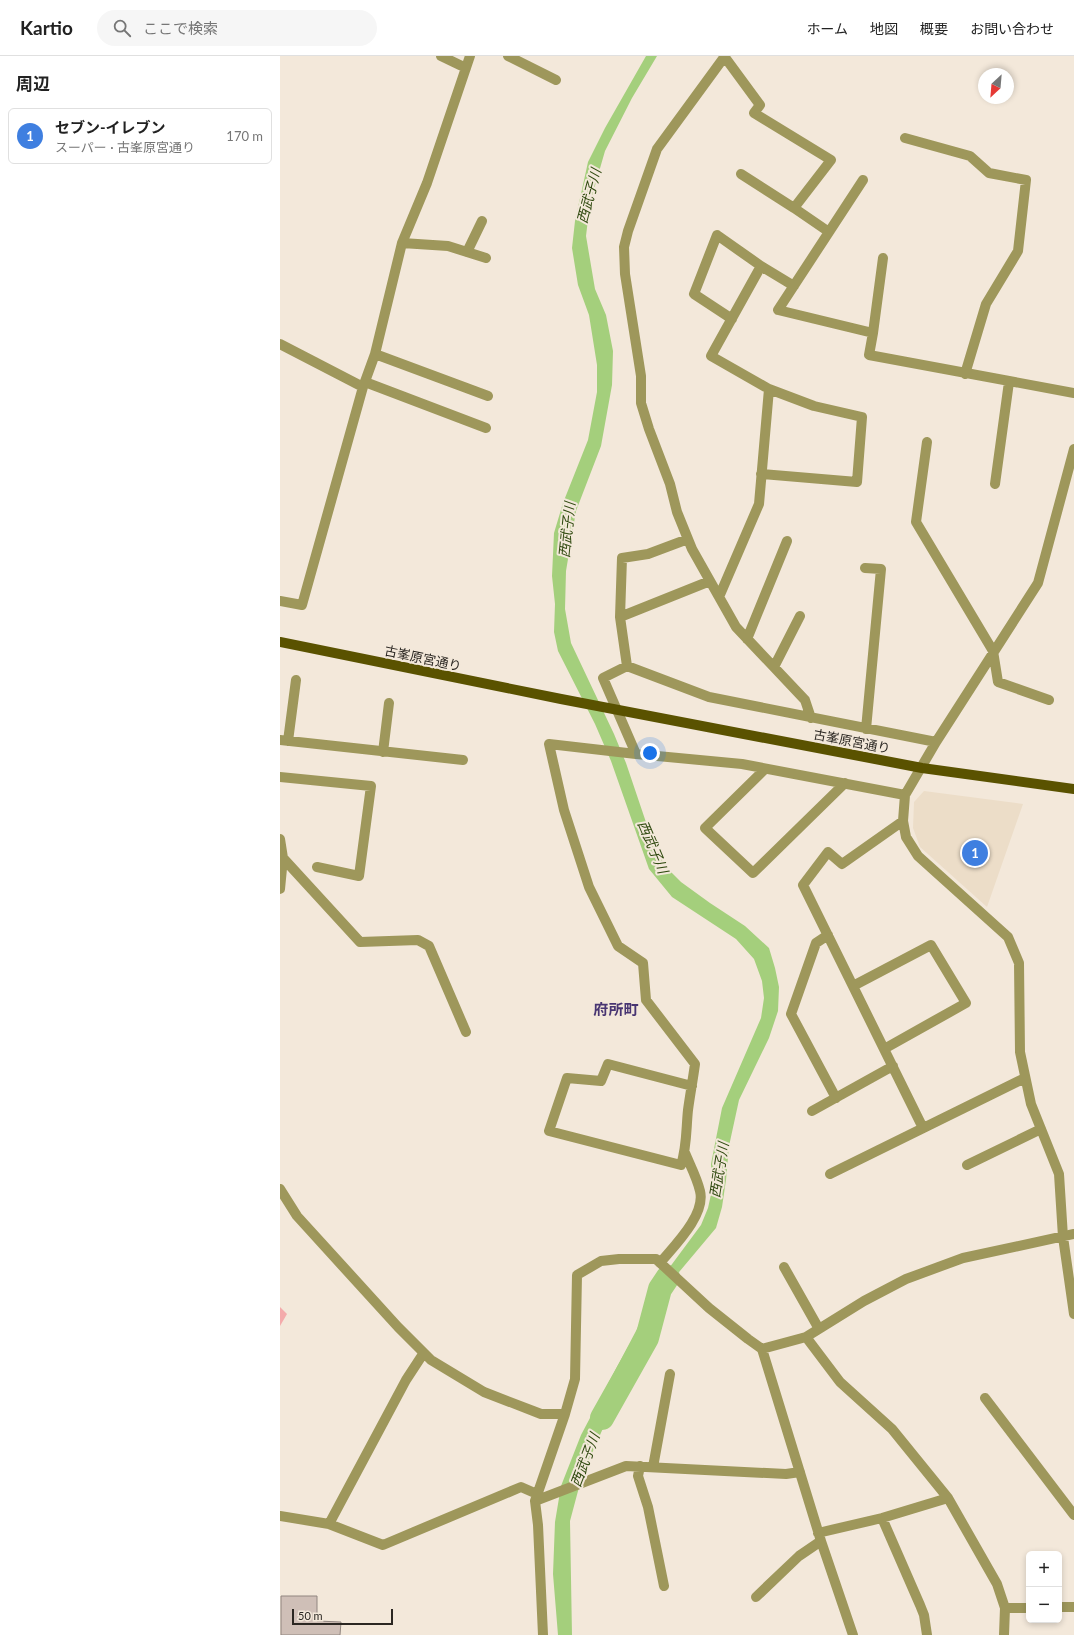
<!DOCTYPE html>
<html lang="ja">
<head>
<meta charset="utf-8">
<style>
  :root { --surface:#fff; --page:#f6f6f6; --text:#222; --muted:#767676; --line:#e0e0e0; --accent:#0f766e }
  body { margin:0; font-family:Lato,"Noto Sans JP",sans-serif; background:var(--page); color:var(--text) }
  .controls { position:absolute; right:12px; bottom:12px; display:grid; overflow:hidden; border-radius:6px; box-shadow:0 2px 6px #0003 }
  .controls button { width:36px; height:36px; display:grid; place-items:center; padding:0; border:0; border-bottom:1px solid var(--line); background:var(--surface); color:var(--text); font:20px sans-serif }
  .compass { position:absolute; left:698px; top:12px; width:36px; height:36px; border-radius:50%; background:var(--surface); box-shadow:0 2px 6px #0003; rotate:206deg }
  .scale { position:absolute; left:12px; bottom:10px; width:101px; box-sizing:border-box; padding-left:4px; border:2px solid #2b2722; border-top:0; font-size:11px; line-height:14px; white-space:nowrap; color:#2b2722; -webkit-text-stroke:3px #f3e8da; paint-order:stroke }
  .you { position:absolute; left:370px; top:697px; width:14px; height:14px; margin:-10px; border:3px solid #fff; border-radius:50%; background:#1a73e8; box-shadow:0 0 0 6px #1a73e833 }
  .badge { display:grid; place-items:center; width:26px; height:26px; border-radius:50%; background:var(--accent); color:#fff; font-size:13px; font-weight:700 }
  .pin { position:absolute; translate:-50% -50%; border:2px solid #fff; box-shadow:0 1px 4px #0006 }
  .list { margin:0; padding:0; list-style:none }
  h2 { display:flex; justify-content:space-between; align-items:center; height:52px; margin:0; padding:0 16px; font-size:17px }
  h2 small { font-size:13px; font-weight:400; color:var(--muted) }
  .list li { display:grid; grid-template-columns:26px 1fr auto; gap:12px; align-items:center; box-sizing:border-box; height:56px; margin:0 8px 8px; padding:0 8px; border:1px solid var(--line); border-radius:6px }
  .list b { display:block; font-size:15px; white-space:nowrap }
  .list p { margin:0; font-size:13px; white-space:nowrap; color:var(--muted) }
  .list em { font-size:13px; font-style:normal; color:var(--muted) }
  .icon { flex:none; width:22px; height:22px; fill:none; stroke:currentColor; stroke-width:2; stroke-linecap:round; stroke-linejoin:round }
  .map { position:relative; flex:none; width:794px; height:1579px; overflow:hidden }
  header { display:flex; align-items:center; gap:24px; box-sizing:border-box; height:56px; padding:0 20px; background:var(--surface); border-bottom:1px solid var(--line) }
  header strong { font-size:19px }
  nav { display:flex; gap:22px; margin-inline-start:auto; font-size:14px }
  .search { width:280px; height:36px; background:var(--page); display:flex; align-items:center; gap:10px; box-sizing:border-box; padding:0 14px; border-radius:22px; color:var(--muted); font-size:15px }
  main { display:flex }
  aside { flex:1; background:var(--surface) }
  .map>svg:first-child { display:block }
  .built { fill:#ecddc8 }
  .green { fill:#f4abab }
  .water { fill:#a4cf7c }
  .lines { fill:none; stroke-linecap:round; stroke-linejoin:round }
  .river { stroke:#a4cf7c; stroke-width:24 }
  .building { fill:#cfbfb7; stroke:#918680 }
  .street { stroke:#9e975b; stroke-width:10 }
  .primary { stroke:#5a5200; stroke-width:10 }
  .labels { text-anchor:middle; stroke-width:4; stroke-linejoin:round; paint-order:stroke }
  .street-label { font-size:13px; fill:#2b2722; stroke:#f3e8da }
  .water-label { font-size:14px; font-style:italic; fill:#304a10; stroke:#f3e8da }
  .quarter-label { font-size:15px; font-weight:bold; fill:#483572; stroke:#f3e8da }
</style>
</head>
<body>
<header>
<strong>Kartio</strong>
<div class="search"><svg class="icon" aria-label="search" viewBox="0 0 24 24"><circle cx="10" cy="10" r="6"/><path d="M15 15l6 6"/></svg>ここで検索</div>
<nav><a>ホーム</a><a>地図</a><a>概要</a><a>お問い合わせ</a></nav>
</header>
<main>
<aside>
<h2>周辺<small></small></h2>
<ul class="list">
<li><span class="badge" style="background:#3f7fe0">1</span><div><b>セブン-イレブン</b><p>スーパー · 古峯原宮通り</p></div><em>170 m</em></li>
</ul>
</aside>
<div class="map">
<svg width="794" height="1579" viewBox="0 0 794 1579">
  <rect width="100%" height="100%" fill="#f3e8da"/>
  <path class="built" d="M644,735L743,748L707,851L640,791L633,772L634,746Z"/>
  <path class="green" d="M0,1251L7,1258L0,1270Z"/>
  <path class="water" d="M366,0H377L352,42L325,95L310,147L306,180L315,233L326,259L333,295L332,329L321,390L296,455L286,515L285,553L291,587L334,678L346,707L373,787L385,810L401,826L430,847L465,870L489,892L495,912L499,931L498,955L489,982L459,1044L449,1090L446,1124L442,1151L436,1172L384,1234L372,1257L367,1282L345,1314L331,1354L302,1420L290,1465L292,1579H278L273,1518L275,1466L281,1430L301,1379L357,1273L381,1223L421,1169L428,1152L432,1134L431,1108L442,1052L481,962L484,942L482,925L474,903L456,883L392,841L369,813L331,705L315,668L278,595L274,576L275,548L272,520L274,477L283,447L308,384L317,336V309L309,259L298,229L292,192L295,165L308,106L325,72Z"/>
  <g class="lines">
    <path class="river" d="M322,1362L367,1282L380,1233L388,1221"/>
  </g>
  <path class="building" d="M1,1540H37V1565L61,1566L60,1579H1Z"/>
  <g class="lines">
    <path class="street" d="M161,0L186,12
      M228,0L276,24
      M444,0L480,49L474,57L551,104L514,152L549,176L498,254L593,277L603,202
      M445,0L377,93L348,175L344,191L345,218L361,320V347L369,373L390,428L397,456L412,493L456,571L525,644L531,662
      M625,82L690,100L709,117L746,124L738,195L706,248L685,318
      M461,118L514,152
      M549,176L583,124
      M122,187L168,190L206,202
      M187,196L202,165
      M452,263L414,238L437,179L481,210
      M593,277L589,299L794,337
      M0,288L83,331
      M95,298L208,340
      M85,326L206,372
      M647,386L636,466L713,595L718,626L769,644
      M794,393L758,527L656,686L625,739L623,765L626,781L638,800L728,881L739,907L740,996L751,1048L779,1118L783,1181L794,1258
      M481,418L577,426L582,361L534,350L489,333
      M715,428L729,326
      M585,512L601,513L586,673
      M439,541L479,448L489,333L431,300L481,210L514,230
      M0,545L22,549L83,331L95,298L122,187L147,127L190,0
      M340,561L430,525
      M467,583L507,485
      M347,610L340,561L342,502L368,498L408,483
      M494,611L520,560
      M0,684L183,704
      M8,685L16,624
      M103,696L109,647
      M356,698L269,688L284,754L309,831L338,890L363,907L366,944L415,1008C413,1023 410,1039 408,1054C406,1073 407,1091 401,1109L269,1075L287,1022L321,1025L328,1008L412,1030
      M485,713L425,772L473,817L565,727
      M0,721L91,730L79,820L37,811
      M625,739L462,708L356,698L323,622L347,610L429,641L656,686
      M623,765L562,808L548,796L523,829L643,1072
      M0,783L3,802L0,833
      M3,802L80,886L138,884L149,890L186,976
      M548,879L536,887L511,958L556,1042
      M573,930L651,889L686,947L604,993
      M532,1055L613,1010
      M687,1109L761,1073
      M550,1118L745,1022
      M0,1133L17,1160L118,1271L151,1304L204,1336L261,1358H285
      M380,1207C394,1190 426,1159 420,1135C417,1122 410,1109 405,1097
      M504,1211L539,1273
      M526,1281L560,1326L612,1373L668,1442L717,1528L725,1552L724,1579
      M482,1293L526,1281L584,1245L626,1223L683,1202L794,1178
      M705,1342L794,1459
      M360,1410L358,1420L368,1451L384,1530
      M373,1411L390,1318
      M255,1445L346,1410L506,1418L520,1416
      M0,1460L49,1468L126,1324L143,1298
      M602,1462L640,1549L644,1559L647,1579
      M49,1468L103,1489L241,1431L257,1438
      M538,1477L602,1462L668,1442
      M476,1541L519,1500L541,1485
      M779,1551H794
      M725,1552H749
      M263,1579L258,1469L255,1445L285,1358L295,1323L297,1219L321,1205L339,1203H376L429,1252L468,1283L482,1293L541,1485L573,1579"/>
    <path class="primary" d="M0,586L281,643L642,712L794,733"/>
  </g>
  <g class="labels">
    <g class="street-label">
      <text transform="translate(143 602) rotate(12)" y="5">古峯原宮通り</text>
      <text transform="translate(572 685) rotate(11)" y="5">古峯原宮通り</text>
    </g>
    <g class="water-label">
      <text transform="translate(309 140) rotate(-75)" y="5">西武子川</text>
      <text transform="translate(287 474) rotate(-84)" y="5">西武子川</text>
      <text transform="translate(373 791) rotate(67)" y="5">西武子川</text>
      <text transform="translate(439 1114) rotate(-81)" y="5">西武子川</text>
      <text transform="translate(305 1404) rotate(-69)" y="5">西武子川</text>
    </g>
    <g class="quarter-label">
      <text x="336" y="959">府所町</text>
    </g>
  </g>
</svg>
<div class="controls">
<button>+</button>
<button>−</button>
</div>
<svg class="compass" viewBox="-18 -18 36 36"><path d="M0-13l5 13h-10z" fill="#e53935"/><path d="M0 13l5-13h-10z" fill="#767676"/></svg>
<div class="scale">50 m</div>
<div class="you"></div>
<div class="pin badge" style="left:695px;top:797px;background:#3f7fe0">1</div>
</div>
</main>
</body>
</html>
